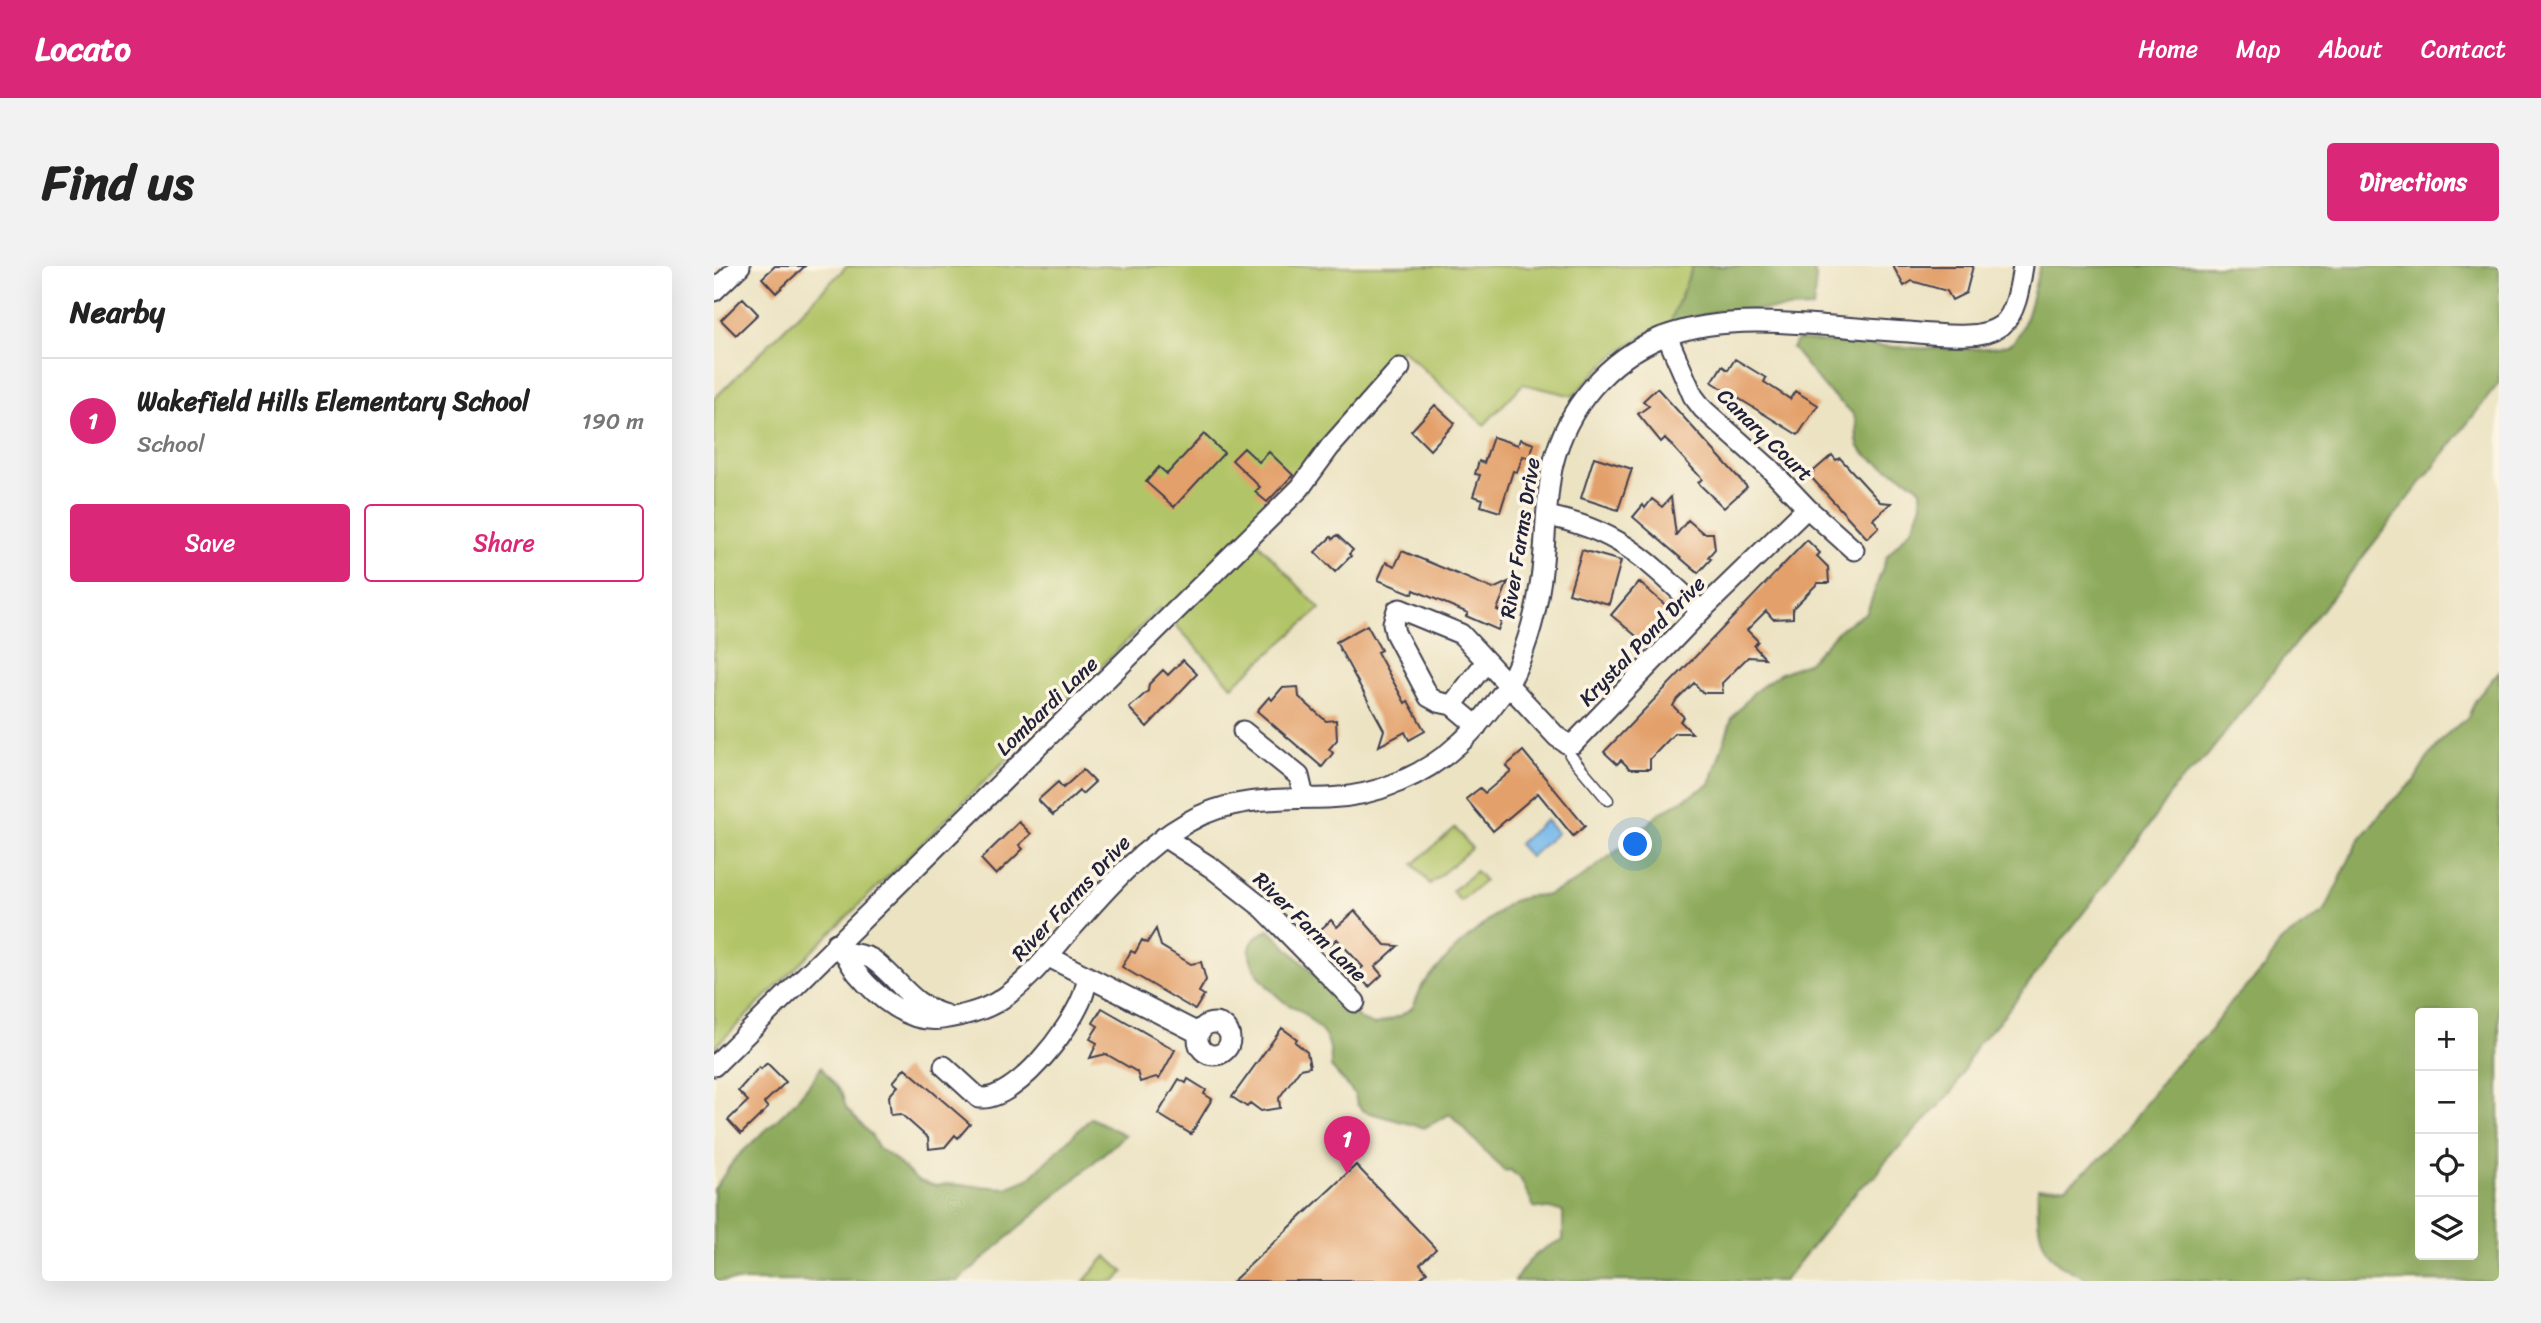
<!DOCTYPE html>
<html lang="en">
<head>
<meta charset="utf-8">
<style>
  :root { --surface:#fff; --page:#f2f2f2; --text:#222; --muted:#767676; --line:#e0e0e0; --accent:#db2777 }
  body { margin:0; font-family:Sriracha,sans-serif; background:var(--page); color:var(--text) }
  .controls { position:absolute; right:21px; bottom:21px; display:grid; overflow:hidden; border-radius:7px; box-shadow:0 7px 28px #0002 }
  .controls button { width:63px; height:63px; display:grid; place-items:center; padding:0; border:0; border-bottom:2px solid var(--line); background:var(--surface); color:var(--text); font:35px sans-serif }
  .you { position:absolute; left:922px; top:579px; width:24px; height:24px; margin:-18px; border:5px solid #fff; border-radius:50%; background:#1a73e8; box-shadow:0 0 0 10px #1a73e833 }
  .badge { display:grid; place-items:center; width:46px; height:46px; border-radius:50%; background:var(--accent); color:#fff; font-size:23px; font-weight:700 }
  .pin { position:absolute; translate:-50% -58px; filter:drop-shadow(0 2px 4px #0008) }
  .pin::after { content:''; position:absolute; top:37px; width:24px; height:21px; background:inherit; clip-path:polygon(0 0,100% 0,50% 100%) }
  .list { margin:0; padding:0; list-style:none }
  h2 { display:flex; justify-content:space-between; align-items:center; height:91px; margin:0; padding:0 28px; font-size:30px }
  h2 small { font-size:23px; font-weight:400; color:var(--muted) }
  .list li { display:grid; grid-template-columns:46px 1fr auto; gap:21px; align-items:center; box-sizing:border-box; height:126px; padding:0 28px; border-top:2px solid var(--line) }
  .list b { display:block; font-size:26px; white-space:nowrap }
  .list p { margin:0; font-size:23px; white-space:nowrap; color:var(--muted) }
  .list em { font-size:23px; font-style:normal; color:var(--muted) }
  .actions { display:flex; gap:14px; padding:21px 28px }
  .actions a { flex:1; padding:16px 0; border:2px solid var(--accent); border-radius:7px; text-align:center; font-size:24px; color:var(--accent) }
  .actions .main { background:var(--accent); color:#fff }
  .icon { flex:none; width:38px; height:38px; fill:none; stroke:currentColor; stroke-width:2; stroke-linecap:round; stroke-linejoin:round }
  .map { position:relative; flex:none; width:1785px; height:1015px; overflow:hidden; border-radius:7px }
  header { display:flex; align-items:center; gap:42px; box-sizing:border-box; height:98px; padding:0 35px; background:var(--accent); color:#fff }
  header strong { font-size:33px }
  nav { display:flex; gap:38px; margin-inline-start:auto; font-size:24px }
  .intro { display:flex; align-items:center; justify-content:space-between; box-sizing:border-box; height:168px; padding:0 42px }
  h1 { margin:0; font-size:49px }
  .button { padding:18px 32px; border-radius:7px; background:var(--accent); color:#fff; font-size:24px; font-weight:700 }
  main { display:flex; gap:42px; padding:0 42px }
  aside { flex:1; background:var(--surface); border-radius:7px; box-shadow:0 7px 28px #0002 }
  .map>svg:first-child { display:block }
  .green { fill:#b2c467; stroke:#6a7351; stroke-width:2 }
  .forest { fill:#8daa5c; stroke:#58664c; stroke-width:2; fill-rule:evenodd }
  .water { fill:#75b7ea; stroke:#4c6c92; stroke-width:2 }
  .building { fill:#e3a06b }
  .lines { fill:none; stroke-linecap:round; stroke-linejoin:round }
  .lane-casing { stroke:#403f4f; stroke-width:13 }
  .street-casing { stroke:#403f4f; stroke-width:23 }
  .lane { stroke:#fff; stroke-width:10 }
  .street { stroke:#fff; stroke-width:19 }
  .labels { text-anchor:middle; stroke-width:7; stroke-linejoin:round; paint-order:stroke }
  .street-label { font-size:21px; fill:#22223b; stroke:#fcf5e5 }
</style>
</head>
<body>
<header>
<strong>Locato</strong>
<nav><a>Home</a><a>Map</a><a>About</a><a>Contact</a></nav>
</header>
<div class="intro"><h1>Find us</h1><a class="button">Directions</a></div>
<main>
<aside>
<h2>Nearby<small></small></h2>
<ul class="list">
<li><span class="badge">1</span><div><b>Wakefield Hills Elementary School</b><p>School</p></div><em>190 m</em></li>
</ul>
<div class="actions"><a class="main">Save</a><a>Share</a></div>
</aside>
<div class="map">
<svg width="1785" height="1015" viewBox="0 0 1785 1015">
  <rect width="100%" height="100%" fill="#fcf5e5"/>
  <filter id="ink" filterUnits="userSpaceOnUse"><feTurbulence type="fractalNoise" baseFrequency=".0143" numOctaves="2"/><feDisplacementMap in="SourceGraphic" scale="14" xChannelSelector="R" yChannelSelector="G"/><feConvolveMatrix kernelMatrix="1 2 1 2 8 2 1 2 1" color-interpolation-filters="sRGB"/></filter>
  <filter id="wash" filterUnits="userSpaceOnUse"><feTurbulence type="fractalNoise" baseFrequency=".00686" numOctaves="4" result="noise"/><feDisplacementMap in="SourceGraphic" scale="28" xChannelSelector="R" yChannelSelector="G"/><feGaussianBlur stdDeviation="1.57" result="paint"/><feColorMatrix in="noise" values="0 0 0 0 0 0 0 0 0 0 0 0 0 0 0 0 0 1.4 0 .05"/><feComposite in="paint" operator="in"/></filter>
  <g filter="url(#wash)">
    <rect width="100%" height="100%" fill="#ece3c3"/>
    <path class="green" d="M133,0H979L956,57C915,73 888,98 859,130L809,118L770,159L688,83L623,159L582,218L535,267L606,343L518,420L446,342L0,782V133Z
      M741,562L758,582L716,618L699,598Z
      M762,605L771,615L746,635L738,625Z
      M392,990L410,1006L402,1015H370Z"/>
    <path class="forest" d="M979,0H1098L1102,11L1099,42L1004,45L956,57Z
      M1326,0H1785V117L1493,490L1460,522L1422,579L1283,758L1263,778L1239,825L1169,898L1163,909L1144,923L1070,1015H801C813,994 826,982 849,974V945L820,941L806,912L796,904L790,905L736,848L710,862L649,845L643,838L640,827L617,801C617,790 617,779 611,770C605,761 595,753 588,746C582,741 575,740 569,735C548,717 514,680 555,664L647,754L660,759L686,750L699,741L709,718L744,680L796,636L815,630L833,629L860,617L912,578L946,547L996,518L1018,452L1039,427L1065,408L1095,396L1127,362L1153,346L1173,290L1199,261L1208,238L1207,224C1191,207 1166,202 1149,186C1138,176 1146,162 1140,150C1136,142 1124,135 1117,128C1103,114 1091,97 1078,82L1084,74C1116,76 1282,92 1299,76C1313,62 1320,20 1326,0Z
      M1785,405V1015H1377C1366,1008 1352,1004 1343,996C1322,978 1323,947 1324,922L1352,921L1398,883L1456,804L1492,770L1517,736L1551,702L1566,676L1611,645L1644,575L1675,538L1700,515L1713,493L1732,469L1754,451L1762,433ZM1706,747H1759V989H1706Z
      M107,801L128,828L132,842L158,870L164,882L178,891L203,914L222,920L233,918L292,922L314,913L377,852L411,869L244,1015H0V923C8,913 14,901 22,892C52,863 85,838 107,801Z"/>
    <path class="water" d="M832,554L843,567L816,591L804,578Z"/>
    <g id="blocks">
      <path class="building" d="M61,0H91L62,27L48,12Z
        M1179,0H1259L1252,27L1238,34L1233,25L1198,15L1190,20Z
        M29,32L44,48L22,69L7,54Z
        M1021,93L1052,112L1050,116L1076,133L1081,125L1104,139L1084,169L998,116L1008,100L1014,104Z
        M943,122L1033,221L1010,242L984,217L988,213L951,172L947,176L924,148L935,140L929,135Z
        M721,139L741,157L716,184L697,165Z
        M490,168L510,187L460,241L432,216L445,201L453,208Z
        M779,171L804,179L806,173L820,178L815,192L809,190L803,206L799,205L786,246L767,240L769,233L759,230L766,209L761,208L765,195L770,197Z
        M530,182L545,196L555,186L579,209L553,236L541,226L546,221L518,194Z
        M1118,189L1122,194L1126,192L1166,236L1177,237L1159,253L1165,261L1153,272L1095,209Z
        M880,191L918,203L904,244L867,232Z
        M957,231L962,269L974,254L989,267H999L1001,283L994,291L997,293L984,307L919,251L929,239L931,242L938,233L948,241Z
        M623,269L639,284L635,288L637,290L621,306L601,286L617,271L619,273Z
        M1093,274L1106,287L1103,290L1114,301L1115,317H1104L1079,342V352L1059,353L1052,345L1033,364L1044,375L1040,380L1051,392L1034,391L1008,417L1009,427H989L980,417L961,436L959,440L970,451L966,455L978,467H961L936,493V503H916L907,494L903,498L890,486Z
        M868,284L907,295L895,338L855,327Z
        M688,285L779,323L794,316L783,344L791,347L784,364L752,350L754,347L700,324L699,328L664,314L672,296L681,300Z
        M925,316L955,342L927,374L897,349Z
        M653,359L667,384L663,386L691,437L694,435L711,465L695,474L691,466L665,480L670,464L622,376Z
        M469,394L483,408L433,461L415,442L434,425L435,418L449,404L454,409Z
        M584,421L585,431L612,455L622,454L623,474L615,483L619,487L608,501L543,445L555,431L558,434L568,422Z
        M809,485L871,560L859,570L824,527L779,565L752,533L766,522L771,527L797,505L792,500Z
        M369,504L381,516L368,528L365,525L339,549L324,534L344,516L349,522Z
        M305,556L317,568L305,579L309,583L282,609L267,593Z
        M641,645L671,679L684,680L661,701L668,709L655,721L642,707L649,701L623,673L616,679L604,666L617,654L623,661Z
        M442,663L447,680L477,698L487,696L492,714L485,726L490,729L481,744L408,701L417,685L421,687L428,674L433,677Z
        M388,742L461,784L445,813L442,811L426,816L423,806L392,788L376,792L383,777L376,773L384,760L379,757Z
        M568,762L583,773L581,776L593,786L596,801L586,803L565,832L566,842L547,845L536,837L533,841L518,831Z
        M53,797L72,816L50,837L54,842L27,868L14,854L34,835L24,825L45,801L47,803Z
        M191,802L256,858L244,872L241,869L231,881L215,883L214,872L187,848L177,849L175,830L184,820L179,816Z
        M465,813L472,817L474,813L492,824L490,828L498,833L477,868L444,848Z
        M642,899L722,983L706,998L713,1006L703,1015H519Z"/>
    </g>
  </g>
  <g filter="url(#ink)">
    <use href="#blocks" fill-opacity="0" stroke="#403f4f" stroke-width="2"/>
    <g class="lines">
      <g class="lane-casing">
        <path id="lane" d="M852,477L856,489L894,534"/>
      </g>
      <g class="street-casing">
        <path id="street" d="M0,25L26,0
          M953,70L979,130L989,143L1055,202L1093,242L1140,284
          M833,250C906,264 935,296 987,345
          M738,439L772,396
          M763,460L738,439L724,436L715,431L681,367L679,357L683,344L686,343L747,368L843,471L852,477H860L987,345L1093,242
          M529,465L585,510L590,531
          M450,571L498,602L550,643L641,736
          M122,677C131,686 135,697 143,707C163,731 195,758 228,753C247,750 266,746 283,736C313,718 335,688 358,662C392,623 428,582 474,556C516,531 566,533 613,532C661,531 712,509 747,476C765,460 779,439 794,420C810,389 821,353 826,319C833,279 830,238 839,198C853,141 894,93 948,71C978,60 1011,56 1042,56C1093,56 1144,63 1195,66C1214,68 1234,70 1253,69C1265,69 1278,66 1288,59C1303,46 1306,18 1309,0
          M131,686C139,688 151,689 158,693C186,713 195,739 232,749
          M333,690L484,767
          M484 773a16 16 0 1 1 32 0a16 16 0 1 1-32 0Z
          M0,800L586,222L616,181L686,102
          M230,800L265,832C302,835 355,764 368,732C371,725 372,718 374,711"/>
      </g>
      <use href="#lane" class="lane"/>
      <use href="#street" class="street"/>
    </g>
  </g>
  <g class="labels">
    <g class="street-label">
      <text transform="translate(1051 169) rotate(44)" y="7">Canary Court</text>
      <text transform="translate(806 272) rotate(-81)" y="7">River Farms Drive</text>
      <text transform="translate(928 375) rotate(-46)" y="7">Krystal Pond Drive</text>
      <text transform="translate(333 440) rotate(-44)" y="7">Lombardi Lane</text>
      <text transform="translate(357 632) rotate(-47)" y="7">River Farms Drive</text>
      <text transform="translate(596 661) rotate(44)" y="7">River Farm Lane</text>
    </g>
  </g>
</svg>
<div class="controls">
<button>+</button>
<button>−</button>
<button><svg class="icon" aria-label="locate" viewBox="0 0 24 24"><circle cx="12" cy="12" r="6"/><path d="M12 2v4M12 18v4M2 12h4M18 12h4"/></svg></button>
<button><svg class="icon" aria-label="layers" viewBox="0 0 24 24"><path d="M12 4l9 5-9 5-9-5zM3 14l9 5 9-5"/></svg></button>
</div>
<div class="you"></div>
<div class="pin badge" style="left:633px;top:908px">1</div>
</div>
</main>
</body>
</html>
